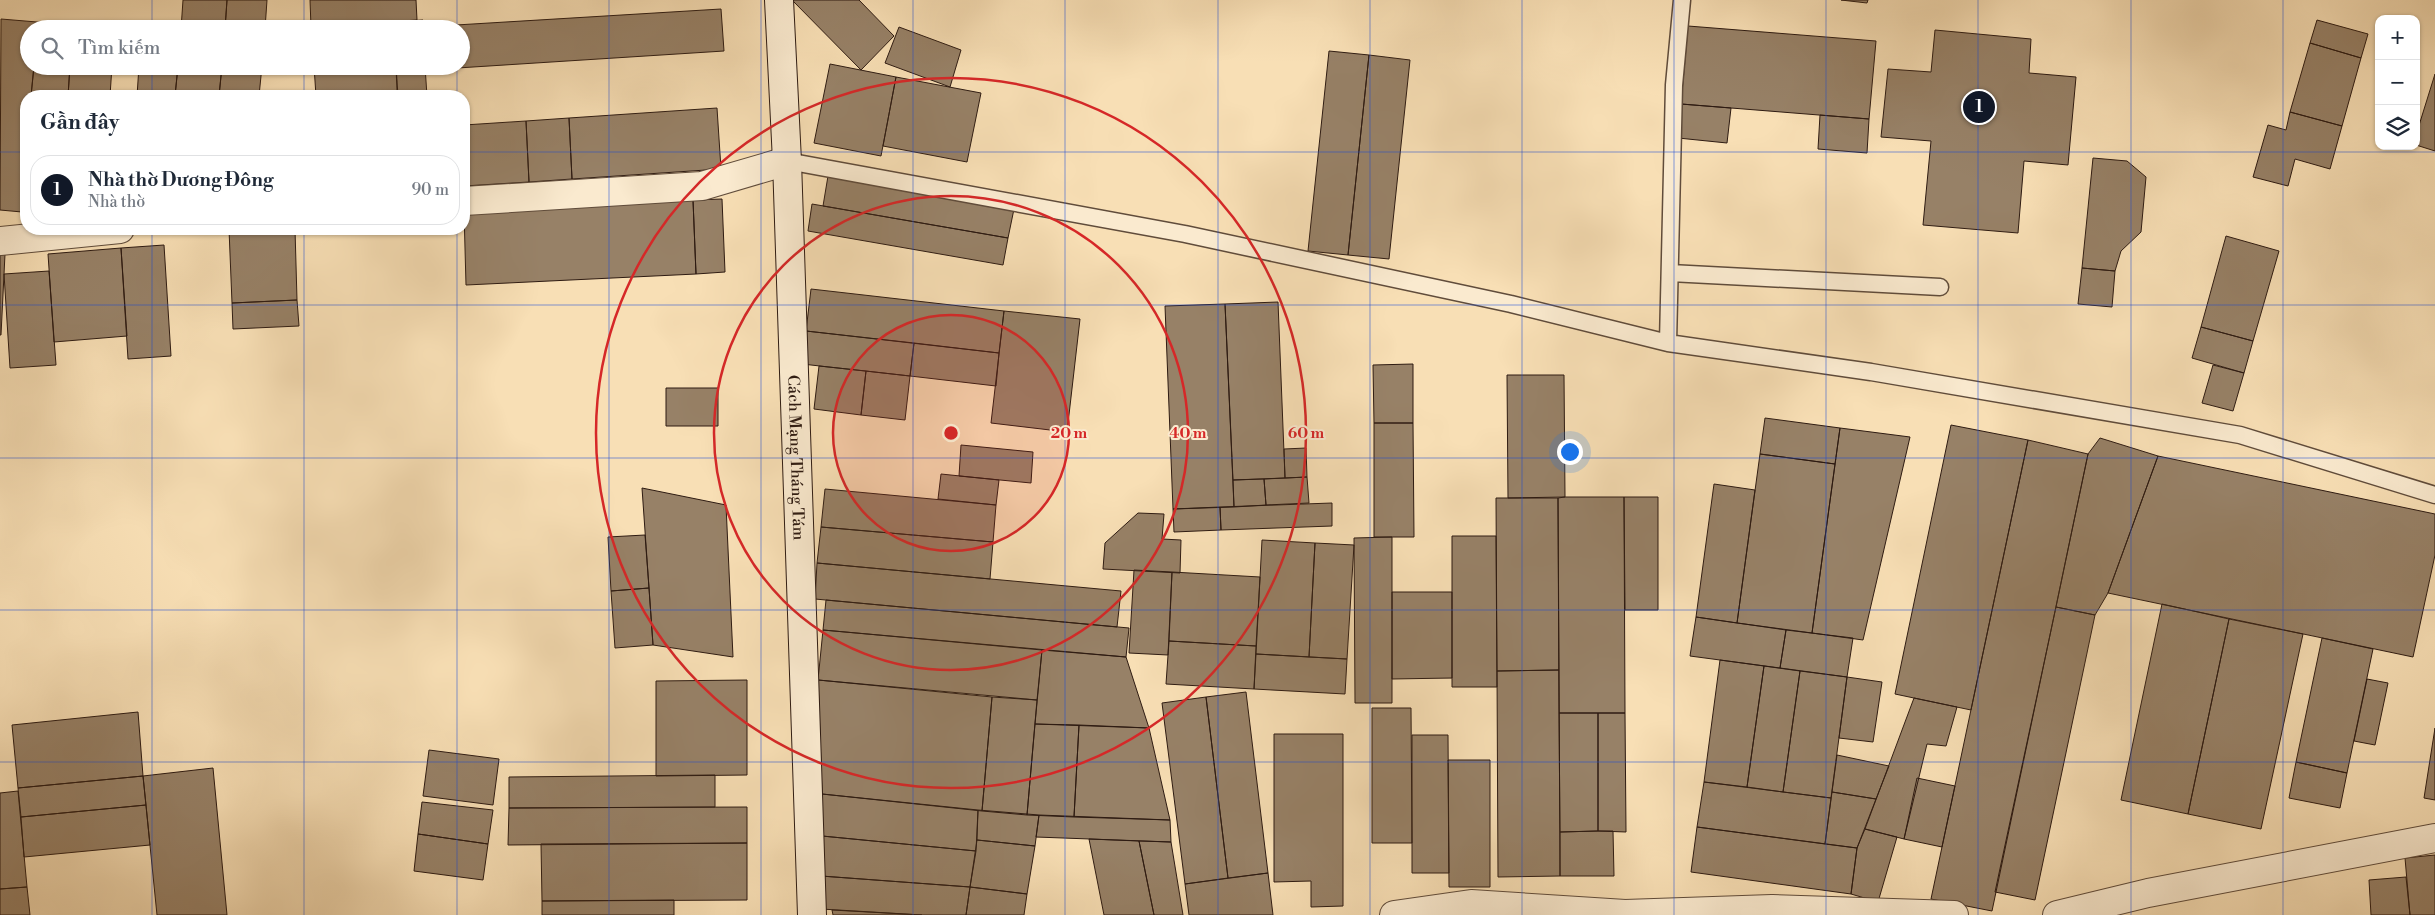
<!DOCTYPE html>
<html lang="vi">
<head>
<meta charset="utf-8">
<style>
  :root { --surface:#fff; --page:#f6f6f7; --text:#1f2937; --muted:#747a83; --line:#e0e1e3; --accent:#111827 }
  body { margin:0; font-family:"Libre Bodoni",serif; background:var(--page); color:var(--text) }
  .controls { position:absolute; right:15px; top:15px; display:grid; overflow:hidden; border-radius:10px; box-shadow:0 1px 4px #0004 }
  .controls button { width:45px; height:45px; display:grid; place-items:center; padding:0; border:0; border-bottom:1px solid var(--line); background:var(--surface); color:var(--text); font:25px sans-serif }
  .you { position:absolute; left:1569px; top:451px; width:18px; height:18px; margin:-12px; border:4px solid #fff; border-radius:50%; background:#1a73e8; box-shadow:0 0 0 8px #1a73e833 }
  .badge { display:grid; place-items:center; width:32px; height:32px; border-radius:50%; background:var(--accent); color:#fff; font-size:16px; font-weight:700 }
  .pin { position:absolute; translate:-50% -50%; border:2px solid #fff; box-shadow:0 1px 5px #0006 }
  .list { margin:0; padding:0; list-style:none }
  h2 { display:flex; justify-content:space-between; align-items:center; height:65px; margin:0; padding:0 20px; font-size:21px }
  h2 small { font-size:16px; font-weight:400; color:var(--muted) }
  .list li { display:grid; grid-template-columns:32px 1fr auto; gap:15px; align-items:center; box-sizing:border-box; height:70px; margin:0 10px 10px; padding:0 10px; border:1px solid var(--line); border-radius:20px }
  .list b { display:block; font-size:19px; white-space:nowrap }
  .list p { margin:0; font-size:16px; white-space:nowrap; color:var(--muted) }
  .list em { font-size:16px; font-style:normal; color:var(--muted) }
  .icon { flex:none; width:28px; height:28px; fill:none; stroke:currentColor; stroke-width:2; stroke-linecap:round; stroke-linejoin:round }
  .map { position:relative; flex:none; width:2435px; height:915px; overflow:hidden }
  .search { position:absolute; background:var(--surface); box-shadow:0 1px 4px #0004; left:20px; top:20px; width:450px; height:55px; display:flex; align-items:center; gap:12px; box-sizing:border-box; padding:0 18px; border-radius:28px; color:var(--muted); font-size:19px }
  .panel { position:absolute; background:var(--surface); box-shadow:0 1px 4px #0004; left:20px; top:90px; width:450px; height:145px; border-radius:20px }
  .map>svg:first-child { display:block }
  .building { fill:#978167; stroke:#2e1b12 }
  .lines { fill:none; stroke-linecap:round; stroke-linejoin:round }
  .lane-casing { stroke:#604c3b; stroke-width:19 }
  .street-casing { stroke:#604c3b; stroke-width:30 }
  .secondary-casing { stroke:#2e1b12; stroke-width:30 }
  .lane { stroke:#faeacf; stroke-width:16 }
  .street { stroke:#faeacf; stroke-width:28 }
  .secondary { stroke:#faeacf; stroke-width:28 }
  .grid { fill:none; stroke:#1d4ed8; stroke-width:1; stroke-opacity:0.55 }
  .ring { fill:none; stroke:#d62828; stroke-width:2.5 }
  .labels { text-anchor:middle; stroke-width:4; stroke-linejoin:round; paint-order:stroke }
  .street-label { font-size:16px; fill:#2e1b12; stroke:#faeacf }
  .centre { fill:#d62828; stroke:#faeacf; stroke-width:2.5 }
  .ring-label { font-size:15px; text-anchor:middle; font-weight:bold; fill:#d62828; stroke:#faeacf; stroke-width:4; stroke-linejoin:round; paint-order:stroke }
</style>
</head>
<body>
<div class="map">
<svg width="2435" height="915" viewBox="0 0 2435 915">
  <rect width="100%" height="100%" fill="#f8dfb5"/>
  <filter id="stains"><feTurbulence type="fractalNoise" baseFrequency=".004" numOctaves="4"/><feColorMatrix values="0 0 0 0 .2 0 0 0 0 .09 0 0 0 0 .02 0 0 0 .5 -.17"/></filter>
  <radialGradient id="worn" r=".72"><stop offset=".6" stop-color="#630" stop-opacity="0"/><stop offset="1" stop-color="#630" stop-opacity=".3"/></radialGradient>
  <path class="building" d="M183,0H227L225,29H181Z
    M227,0H267L265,29H225Z
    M310,0H416L417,20L311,27Z
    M792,0H859L894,36L861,70Z
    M1841,0H1868L1867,3Z
    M721,9L724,51L426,70L425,66H461V29L423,27Z
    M1,19L37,22V29H29V66H34L31,96H26V158L22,212L0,210Z
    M423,20V29H312L311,27Z
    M2317,20L2368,34L2361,58L2310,43Z
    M37,22L74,25L73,29H37Z
    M74,25L115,28L73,29Z
    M1688,26L1876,41L1869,119L1681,104Z
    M899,27L961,50L950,87L885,63Z
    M1935,30L2031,39L2029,73L2076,77L2068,165L2024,161L2018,233L1923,225L1931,141L1881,137L1888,69L1931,72Z
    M2310,43L2361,58L2342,126L2290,112Z
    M1329,51L1369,55L1348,255L1308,251Z
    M1369,55L1410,60L1389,259L1348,255Z
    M830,64L896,77L881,156L814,143Z
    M34,66H70L68,96H31Z
    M70,66H112L110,96H68Z
    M139,66H178L175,96H137Z
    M178,66H222L219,96H175Z
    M222,66H262L259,96H219Z
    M314,66H396L397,91L316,96Z
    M396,66H425L427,96H398Z
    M2435,74V151L2416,145V135Z
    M896,77L981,93L967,162L883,146Z
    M397,91L398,96H303H316Z
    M1681,104L1731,108L1727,143L1678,138Z
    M717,108L721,169L572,179L569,118Z
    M2290,112L2342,126L2330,169L2295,159L2288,186L2253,177L2268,125L2286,130Z
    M1820,115L1869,119L1867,153L1818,149Z
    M569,118L572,179L529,182L526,121Z
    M526,121L529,182L464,186V125Z
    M26,158V213L22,212Z
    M2093,158L2127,161L2146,177L2141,232L2121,251L2115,271L2082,268Z
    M828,176L1014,209L1008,238L823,206Z
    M722,199L725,272L696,274L693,200Z
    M693,200L696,274L466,285L464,211Z
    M812,204L1008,238L1003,265L808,231Z
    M229,229H295L297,300L232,303Z
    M2226,236L2279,251L2253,341L2201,327Z
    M164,245L171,356L128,359L121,248Z
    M121,248L127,336L54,342L48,254Z
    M0,254H5L1,335H0Z
    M2082,268L2115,271L2112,307L2078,304Z
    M49,271L56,365L10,368L4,274Z
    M811,289L1004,311L999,353L806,331Z
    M297,300L299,326L233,329L232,303Z
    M1278,302L1285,478L1233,480L1225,304Z
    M1225,304L1234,507L1173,509L1165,306Z
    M1004,311L1080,319L1067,432L991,423Z
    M2201,327L2253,341L2244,373L2192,358Z
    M806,331L914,343L910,376L802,364Z
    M914,343L999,353L996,386L910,376Z
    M1413,364V423H1374L1373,365Z
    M2213,365L2244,373L2233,411L2202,403Z
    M819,366L866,371L861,415L814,409Z
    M866,371L910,376L905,420L861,415Z
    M1507,375H1564L1565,497L1508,498Z
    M666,388H718V426H666Z
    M1765,418L1840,428L1835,464L1760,454Z
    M1374,423H1413L1414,537H1374Z
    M1951,425L2028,440L1971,710L1895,694Z
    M1840,428L1910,437L1863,640L1812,633Z
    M2100,438L2158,456L2108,593L2095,615L2056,607L2088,454Z
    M2028,440L2088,454L1992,911L1931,899Z
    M961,445L1033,452L1031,483L959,476Z
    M1306,448L1307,477L1285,478L1284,449Z
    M1760,454L1835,464L1812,633L1737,623Z
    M2158,456L2435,514V555L2413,657L2108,593Z
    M941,474L999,480L996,505L938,499Z
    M1307,477L1309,503L1266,505L1264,479Z
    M1264,479L1266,505L1234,507L1233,480Z
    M1714,484L1755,490L1737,623L1696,617Z
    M642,488L726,505L733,657L653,645Z
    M825,489L996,505L993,542L821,527Z
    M1565,497H1624L1625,713H1559L1558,498Z
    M1624,497H1658V610H1625Z
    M1496,498H1558L1559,670L1497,671Z
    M1332,503V526L1221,530L1220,507Z
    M1220,507L1221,530L1174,532L1173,509Z
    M1138,513L1164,514L1162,539L1181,540L1180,573L1103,569L1105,543Z
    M821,527L993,542L990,579L817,563Z
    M645,535L649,588L611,591L608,537Z
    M1452,536H1496L1497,687H1452Z
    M1392,537V703H1355L1354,538Z
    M1262,540L1315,543L1309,657L1256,654Z
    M1315,543L1354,545L1347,659L1309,657Z
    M817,563L1121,591L1117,627L815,599Z
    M1134,570L1172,572L1168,655L1129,653Z
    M1172,572L1260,577L1256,646L1169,641Z
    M649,588L653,645L615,648L611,591Z
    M1392,592H1452V678L1392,679Z
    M826,600L1129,628L1126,657L823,630Z
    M2162,604L2229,619L2188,814L2121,800Z
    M2056,607L2095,615L2035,900L1995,892Z
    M1696,617L1786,630L1780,668L1690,656Z
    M2229,619L2303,634L2261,829L2188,814Z
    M823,630L1042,650L1037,700L818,680Z
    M1786,630L1853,638L1847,677L1780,668Z
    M2322,638L2373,649L2347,773L2296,762Z
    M1169,641L1256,646L1254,689L1166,684Z
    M1042,650L1126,657L1149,728L1035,724Z
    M1256,654L1347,659L1345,694L1254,689Z
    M1720,660L1764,666L1747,787L1704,782Z
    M1764,666L1800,671L1783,792L1747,787Z
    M1559,670L1560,876L1498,877L1497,671Z
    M1800,671L1847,677L1831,798L1783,792Z
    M1847,677L1882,682L1873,742L1839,738Z
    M2367,679L2388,683L2375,745L2354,741Z
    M747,680V775L656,776V681Z
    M818,680L992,697L982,811L822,794Z
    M1246,692L1268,873L1228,878L1206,697Z
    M992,697L1037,700L1027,815L982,811Z
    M1206,697L1228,878L1185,884L1162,703Z
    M1914,698L1957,707L1946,746L1927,744L1904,839L1865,829Z
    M1372,708H1411L1412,843H1372Z
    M138,712L143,776L18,788L12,725Z
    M1559,713H1598V831L1560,832Z
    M1598,713H1625L1626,832L1598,831Z
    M1035,724L1079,725L1074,817L1027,815Z
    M1079,725L1149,728L1170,820L1074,817Z
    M2435,728V800L2424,798Z
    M1274,734H1343V906L1311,907V881L1274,882Z
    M1412,735H1448L1449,873H1412Z
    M429,750L499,759L493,805L423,796Z
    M1837,755L1889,766L1876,799L1832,792Z
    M1448,760H1490V887H1449Z
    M2296,762L2347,773L2340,808L2289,798Z
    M213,768L227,915H157L143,776Z
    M715,775V807L509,808V777Z
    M143,776L146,805L21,817L18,788Z
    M1917,778L1955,786L1942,847L1904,839Z
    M1704,782L1831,798L1825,844L1697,827Z
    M18,791L27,887L0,889V793Z
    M1832,792L1876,799L1857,848L1825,844Z
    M822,794L978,810L976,851L822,836Z
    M422,802L493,810L488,844L418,834Z
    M146,805L150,845L24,857L21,817Z
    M747,807V843L508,845L509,808Z
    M978,810L1039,815L1035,846L977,840Z
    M1039,815L1170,820L1171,842L1036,837Z
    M1697,827L1857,848L1851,894L1691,872Z
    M1865,829L1897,837L1878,902L1851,894L1857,848Z
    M1598,831H1613L1614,876H1560V832Z
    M418,834L488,844L483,880L414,871Z
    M822,836L976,851L970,887L821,876Z
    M1089,839L1139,841L1154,915H1104Z
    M977,840L1035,846L1027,894L970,887Z
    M1139,841L1171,842L1183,915H1154Z
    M747,843V900L542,901L541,844Z
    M2435,855V915H2410L2405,858Z
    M1268,873L1273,915H1189L1185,884Z
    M821,876L970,887L966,915H922L821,909Z
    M2406,877L2410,915H2371L2369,880Z
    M27,887L30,915H0V889Z
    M970,887L1027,894L1024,915H966Z
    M674,900V915H542V901Z
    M832,910L922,915H833Z"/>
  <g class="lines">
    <g class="lane-casing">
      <path id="lane" d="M787,161L1185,234L1511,304L1668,343L1871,372L2240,435L2435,495
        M1670,273L1940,287
        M1668,343L1674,85L1682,0"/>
    </g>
    <g class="street-casing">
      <path id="street" d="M464,201L702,186L787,161
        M0,241L120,229
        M1394,915L1471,904L1625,914L1772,909L1954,915
        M2057,915L2148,893L2435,838"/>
    </g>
    <g class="secondary-casing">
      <g id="secondary">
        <path id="s1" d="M779,0L787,161L812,915"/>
      </g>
    </g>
    <use href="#lane" class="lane"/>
    <use href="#street" class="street"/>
    <use href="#secondary" class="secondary"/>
  </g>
  <path class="grid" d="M152,0V29M304,0V29M457,0V29M609,0V915M761,0V915M913,0V915M1065,0V915M1218,0V915M1370,0V915M1522,0V915M1674,0V915M1826,0V915M1978,0V915M2131,0V915M2283,0V915M152,66V96M304,66V96M457,66V96M0,152H26M464,152H2435M152,229V915M304,229V915M457,229V915M0,305H2435M0,458H2435M0,610H2435M0,762H2435"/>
  <circle cx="951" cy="433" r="118" fill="#d62828" fill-opacity=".12"/>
  <g class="ring">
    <circle cx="951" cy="433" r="118"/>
    <circle cx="951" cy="433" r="237"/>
    <circle cx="951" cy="433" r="355"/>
  </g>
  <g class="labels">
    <g class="street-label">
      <text dy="6" stroke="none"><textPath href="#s1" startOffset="458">Cách Mạng Tháng Tám</textPath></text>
    </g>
  </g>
  <circle cx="951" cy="433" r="8" class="centre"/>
  <g class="ring-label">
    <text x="1069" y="438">20 m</text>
    <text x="1188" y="438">40 m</text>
    <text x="1306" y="438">60 m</text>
  </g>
  <rect width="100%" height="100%" filter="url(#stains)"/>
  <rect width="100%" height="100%" fill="url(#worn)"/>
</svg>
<div class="controls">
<button>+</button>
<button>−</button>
<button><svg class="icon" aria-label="layers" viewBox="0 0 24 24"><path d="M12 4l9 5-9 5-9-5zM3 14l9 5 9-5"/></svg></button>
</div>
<div class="you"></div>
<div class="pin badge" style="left:1979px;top:107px">1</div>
<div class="search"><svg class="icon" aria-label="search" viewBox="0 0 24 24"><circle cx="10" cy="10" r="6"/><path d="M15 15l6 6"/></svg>Tìm kiếm</div>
<section class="panel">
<h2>Gần đây<small></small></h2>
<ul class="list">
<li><span class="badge">1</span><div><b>Nhà thờ Dương Đông</b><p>Nhà thờ</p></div><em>90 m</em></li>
</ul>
</section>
</div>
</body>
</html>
